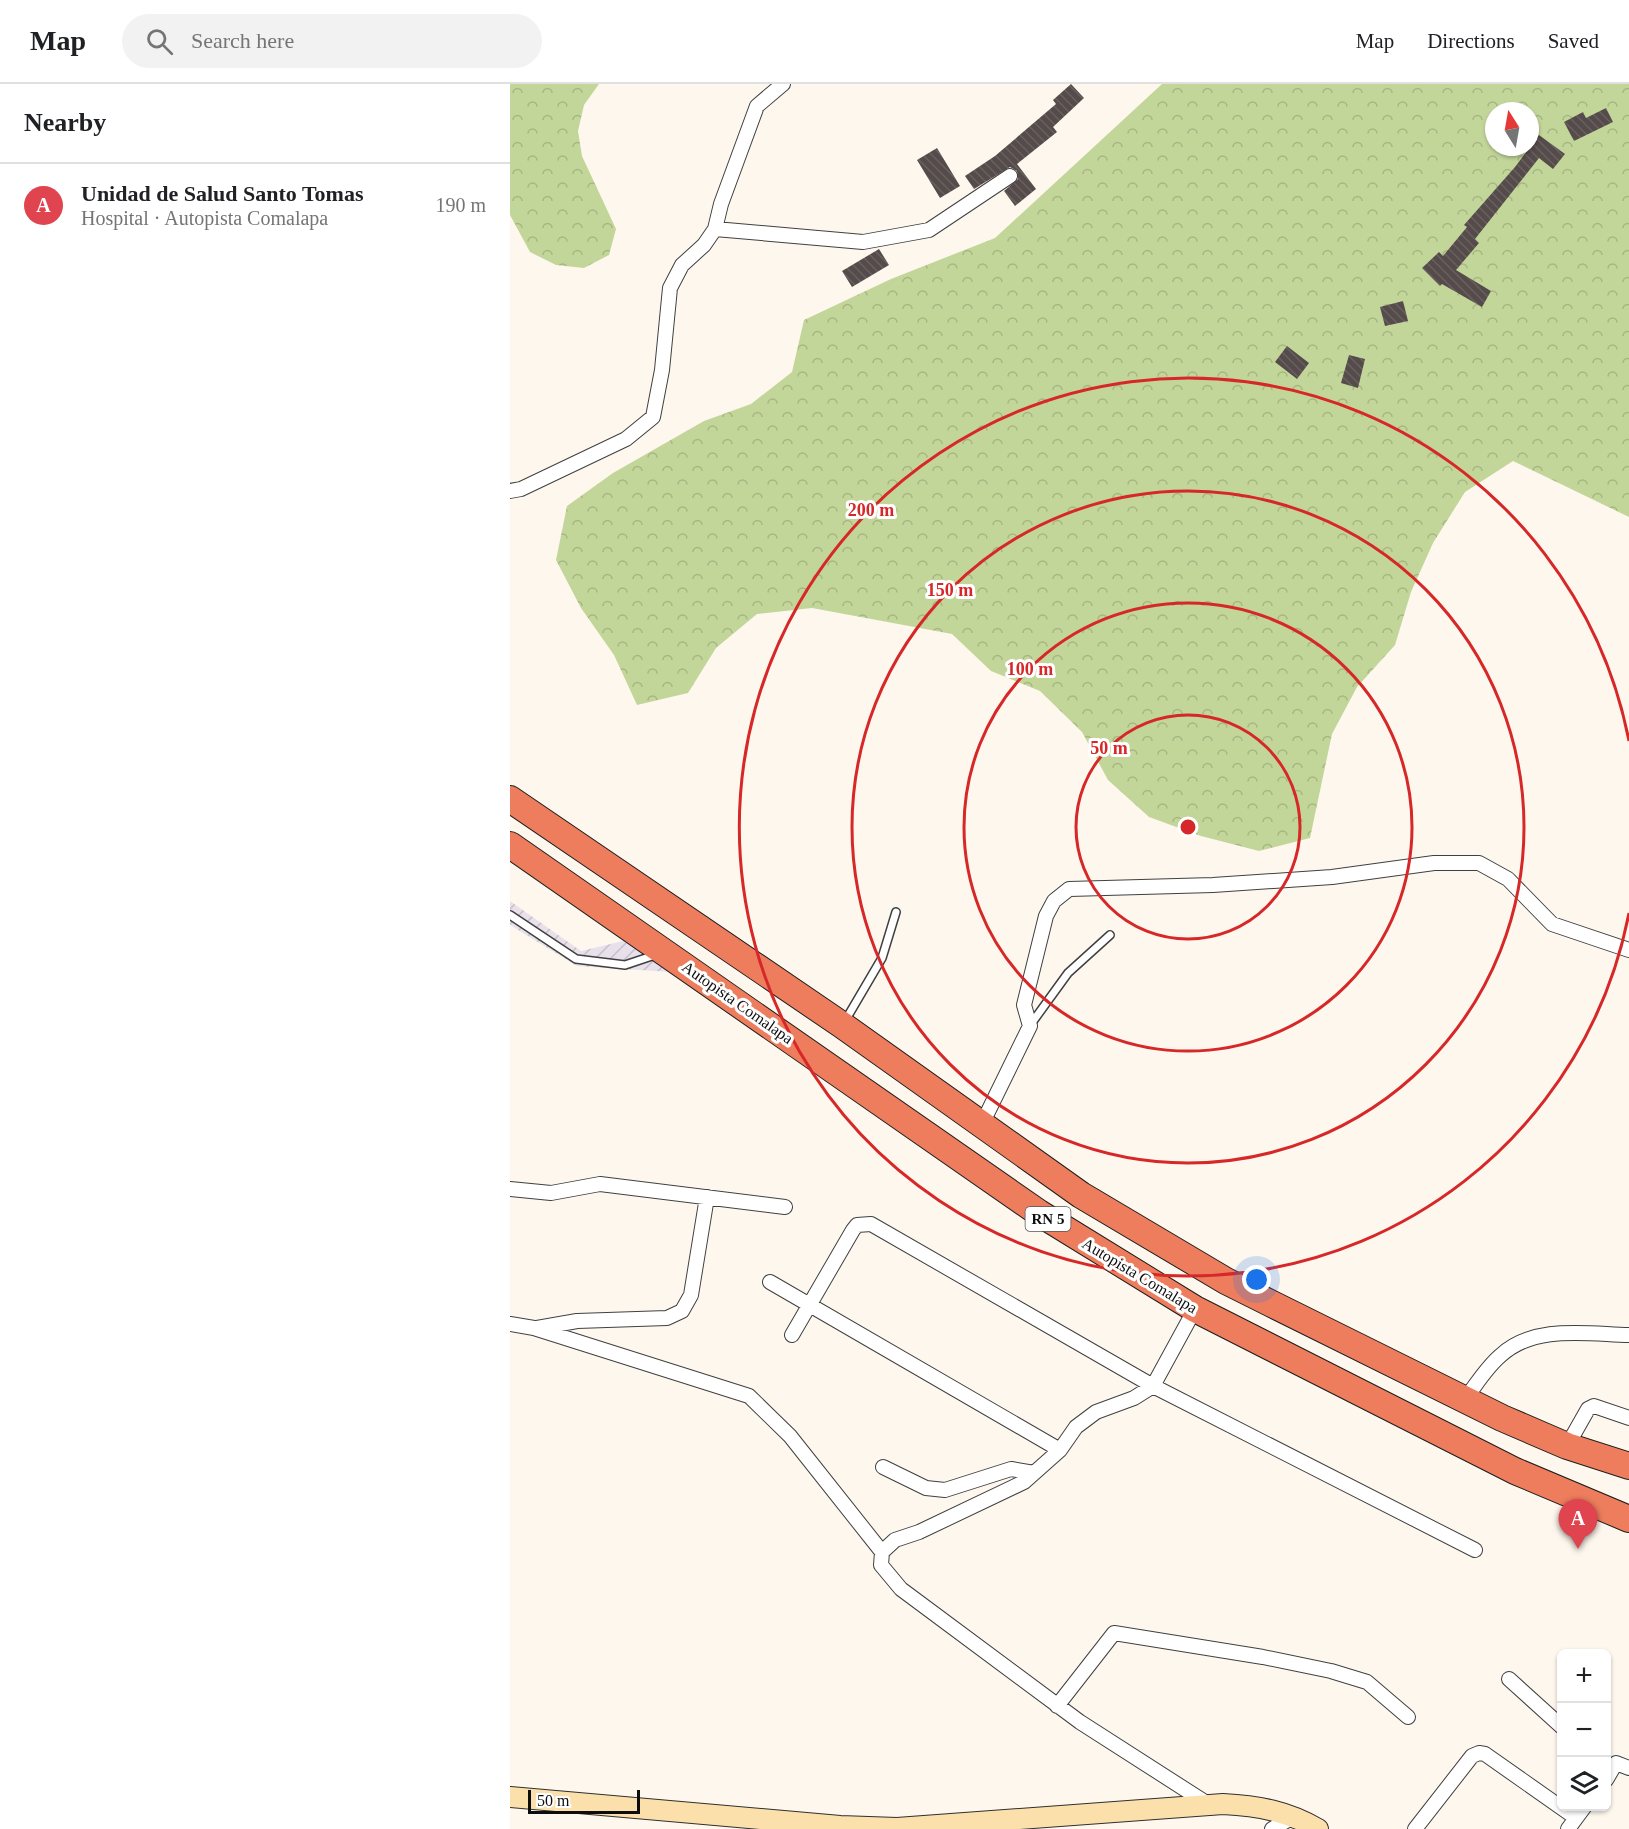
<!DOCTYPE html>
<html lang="en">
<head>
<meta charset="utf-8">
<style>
  :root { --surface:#fff; --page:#f2f2f2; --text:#202124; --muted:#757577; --line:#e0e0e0; --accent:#111827 }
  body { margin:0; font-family:Georgia,serif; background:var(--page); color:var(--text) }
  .controls { position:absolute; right:18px; bottom:18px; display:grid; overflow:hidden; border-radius:9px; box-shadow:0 2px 4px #0004 }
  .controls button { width:54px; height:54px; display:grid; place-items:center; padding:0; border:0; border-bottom:2px solid var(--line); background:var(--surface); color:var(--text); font:30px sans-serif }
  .compass { position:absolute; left:975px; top:18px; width:54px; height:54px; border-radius:50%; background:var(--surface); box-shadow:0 2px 4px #0004; rotate:349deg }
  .scale { position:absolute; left:18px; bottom:15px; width:112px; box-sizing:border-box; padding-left:6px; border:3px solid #0d0d0d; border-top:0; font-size:16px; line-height:21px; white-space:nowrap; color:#0d0d0d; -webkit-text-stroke:4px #fff; paint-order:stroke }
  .you { position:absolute; left:747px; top:1196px; width:21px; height:21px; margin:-15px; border:4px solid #fff; border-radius:50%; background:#1a73e8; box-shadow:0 0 0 9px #1a73e833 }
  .badge { display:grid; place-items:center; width:39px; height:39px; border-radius:50%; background:var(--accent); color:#fff; font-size:20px; font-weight:700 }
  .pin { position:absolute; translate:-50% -50px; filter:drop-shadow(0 2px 3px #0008) }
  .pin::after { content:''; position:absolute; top:32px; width:21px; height:18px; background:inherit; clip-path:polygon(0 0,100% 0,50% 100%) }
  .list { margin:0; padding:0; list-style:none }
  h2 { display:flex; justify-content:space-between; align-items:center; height:78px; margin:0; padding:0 24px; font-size:26px }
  h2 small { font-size:20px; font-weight:400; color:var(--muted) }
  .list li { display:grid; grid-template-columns:39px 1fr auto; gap:18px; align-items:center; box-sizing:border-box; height:84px; padding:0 24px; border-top:2px solid var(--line) }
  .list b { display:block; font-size:22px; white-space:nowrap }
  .list p { margin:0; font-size:20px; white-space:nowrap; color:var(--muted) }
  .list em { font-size:20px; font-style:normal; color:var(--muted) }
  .icon { flex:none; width:33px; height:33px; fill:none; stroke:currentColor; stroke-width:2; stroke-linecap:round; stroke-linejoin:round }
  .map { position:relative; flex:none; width:1119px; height:1745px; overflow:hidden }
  header { display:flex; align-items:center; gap:36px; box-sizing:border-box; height:84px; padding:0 30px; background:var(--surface); border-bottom:2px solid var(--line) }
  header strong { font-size:28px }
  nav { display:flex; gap:33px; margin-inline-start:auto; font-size:21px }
  .search { width:420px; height:54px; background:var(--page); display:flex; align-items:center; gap:15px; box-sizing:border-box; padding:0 21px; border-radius:33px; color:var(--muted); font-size:22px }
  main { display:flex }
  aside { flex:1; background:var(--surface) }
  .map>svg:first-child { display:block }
  .industrial { fill:url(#industrial-furrows) }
  .forest { fill:url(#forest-crowns); fill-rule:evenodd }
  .building { fill:url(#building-back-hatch) }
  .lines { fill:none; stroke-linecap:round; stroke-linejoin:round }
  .lane-casing { stroke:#404040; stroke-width:10 }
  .street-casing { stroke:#404040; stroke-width:16 }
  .secondary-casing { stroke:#2f2f2f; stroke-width:22 }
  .highway-casing { stroke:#1e1e1e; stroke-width:28 }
  .lane { stroke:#fff; stroke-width:7 }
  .street { stroke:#fff; stroke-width:14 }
  .secondary { stroke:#fbe0ac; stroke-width:20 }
  .highway { stroke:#ed7d5d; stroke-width:26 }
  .ring { fill:none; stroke:#d62828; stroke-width:3 }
  .labels { text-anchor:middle; stroke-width:6; stroke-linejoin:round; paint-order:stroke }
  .shield { fill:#fff; stroke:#565656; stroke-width:1.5 }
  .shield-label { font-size:15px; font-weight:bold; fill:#0d0d0d }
  .street-label { font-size:16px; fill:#0d0d0d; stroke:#fff }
  .centre { fill:#d62828; stroke:#fff; stroke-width:3 }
  .ring-label { font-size:18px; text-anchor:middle; font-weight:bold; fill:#d62828; stroke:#fff; stroke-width:6; stroke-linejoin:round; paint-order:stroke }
</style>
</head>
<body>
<header>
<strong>Map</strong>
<div class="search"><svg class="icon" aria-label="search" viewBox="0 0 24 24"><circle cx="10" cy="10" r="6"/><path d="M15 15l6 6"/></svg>Search here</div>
<nav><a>Map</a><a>Directions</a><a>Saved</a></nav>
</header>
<main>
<aside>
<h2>Nearby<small></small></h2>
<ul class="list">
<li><span class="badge" style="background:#e0444e">A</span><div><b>Unidad de Salud Santo Tomas</b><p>Hospital · Autopista Comalapa</p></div><em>190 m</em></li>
</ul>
</aside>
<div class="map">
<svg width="1119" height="1745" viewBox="0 0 1119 1745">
  <defs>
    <pattern id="industrial-furrows" width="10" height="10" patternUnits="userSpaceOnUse" patternTransform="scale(1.5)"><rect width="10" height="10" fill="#e8e1eb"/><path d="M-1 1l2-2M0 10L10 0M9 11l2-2" fill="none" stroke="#c6c0c8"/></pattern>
    <pattern id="forest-crowns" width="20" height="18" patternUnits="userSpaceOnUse" patternTransform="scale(1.5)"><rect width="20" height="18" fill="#c3d699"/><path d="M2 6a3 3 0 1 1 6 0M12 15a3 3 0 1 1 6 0" fill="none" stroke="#a6b683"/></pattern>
    <pattern id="building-back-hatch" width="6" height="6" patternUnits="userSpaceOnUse" patternTransform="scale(1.5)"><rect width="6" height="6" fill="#554b4a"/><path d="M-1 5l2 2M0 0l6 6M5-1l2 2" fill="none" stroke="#686060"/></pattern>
  </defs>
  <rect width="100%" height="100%" fill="#fef7ed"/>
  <path class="industrial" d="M0,817L71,867L113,857L161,888L67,882L0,841Z"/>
  <path class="forest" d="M0,0H89L74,21L68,47L72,72L106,145L99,171L74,184L46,181L20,168L0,131Z
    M652,0H1119V433L1003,377L955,408L923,459L901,508L885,561L847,603L822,650L800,754L749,767L691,752L639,733L598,696L572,648L530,607L481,587L442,550L302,524L247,530L206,564L178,609L127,621L104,571L71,524L46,476L57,422L103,389L194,337L241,320L282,288L294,236L381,195L485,154ZM984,27H1020V63H984Z"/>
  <path class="building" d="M561,0L574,14L543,43L547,48L507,80L526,105L505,122L494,107L508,95L507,87L500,83L464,105L455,92L485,72L546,20L543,16Z
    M1096,24L1103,38L1064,57L1054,38L1073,28L1076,34Z
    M1029,51L1055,70L1043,85L1029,74L965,155L969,159L946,186L981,207L972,223L932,200L930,202L912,184L929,168L933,172L957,143L954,141L1005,83Z
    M427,64L450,102L430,114L407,76Z
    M369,165L379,181L342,203L332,187Z
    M893,217L898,237L875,242L870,223Z
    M777,262L799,279L787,295L765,278Z
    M839,271L855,275L848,304L831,299Z"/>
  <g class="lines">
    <g class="lane-casing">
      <path id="lane" d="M0,831L66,875L115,881L148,870
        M335,937L372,874L386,828
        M521,940L558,889L600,851"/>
    </g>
    <g class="street-casing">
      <path id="street" d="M205,145L353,158L419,146L500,92
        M0,407L11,405L116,355L143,333L152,286L160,204L172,181L194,161L205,145L211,120L247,22L273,0
        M471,1042L520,942L514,921L536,832L544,817L559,805L703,801L822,793L924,779H969L998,795L1042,840L1119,866
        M0,1105L41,1109L90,1100L275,1123
        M260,1198L550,1366
        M685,1225L643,1302L624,1314L586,1328L566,1343L550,1366L514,1398L409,1448L385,1456L372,1468L371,1481L391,1505L570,1638L701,1722
        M0,1240L24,1244L239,1312L280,1352L372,1468
        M27,1244L67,1237L157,1234L172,1227L181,1211L197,1113
        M282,1251L343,1146L347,1141L361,1140L643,1302L965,1466
        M955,1315C966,1301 976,1284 990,1272C1024,1240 1077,1250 1119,1251
        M1057,1362L1078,1325L1084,1322L1119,1334
        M373,1383L416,1404L435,1406L501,1385L524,1389
        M999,1595L1052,1643
        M547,1622L604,1549L753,1573L821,1587L857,1598L898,1633
        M1096,1696L1106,1679L1119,1684
        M762,1745L785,1732
        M905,1745L962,1672L969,1669L975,1670L1066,1734
        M1058,1745L1075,1722"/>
    </g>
    <g class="secondary-casing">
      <path id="secondary" d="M0,1713L330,1742L387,1744L713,1720C749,1722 777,1727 808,1745"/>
    </g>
    <g class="highway-casing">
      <path id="highway" d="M0,715L332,941L571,1111L716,1197L762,1220L992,1334L1057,1362L1119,1382
        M0,761L529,1129L685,1225L1005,1387L1119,1435"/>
    </g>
    <use href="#lane" class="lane"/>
    <use href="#street" class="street"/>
    <use href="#secondary" class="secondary"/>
    <use href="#highway" class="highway"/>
  </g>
  <g class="ring">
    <circle cx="678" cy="743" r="112"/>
    <circle cx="678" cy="743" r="224"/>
    <circle cx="678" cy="743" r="336"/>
    <path d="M1119 829A449 449 0 1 1 1119 657"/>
  </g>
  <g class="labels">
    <rect class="shield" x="515.5" y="1123" width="45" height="24" rx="4.5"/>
    <g class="shield-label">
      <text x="538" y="1140">RN 5</text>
    </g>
    <g class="street-label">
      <text transform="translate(228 918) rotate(35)" y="6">Autopista Comalapa</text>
      <text transform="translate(630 1191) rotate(31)" y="6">Autopista Comalapa</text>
    </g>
  </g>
  <circle cx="678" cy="743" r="9" class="centre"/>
  <g class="ring-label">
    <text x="361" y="432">200 m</text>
    <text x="440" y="512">150 m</text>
    <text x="520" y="591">100 m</text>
    <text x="599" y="670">50 m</text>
  </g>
</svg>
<div class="controls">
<button>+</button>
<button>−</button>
<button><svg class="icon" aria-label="layers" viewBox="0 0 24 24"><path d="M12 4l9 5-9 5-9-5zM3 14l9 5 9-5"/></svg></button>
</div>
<svg class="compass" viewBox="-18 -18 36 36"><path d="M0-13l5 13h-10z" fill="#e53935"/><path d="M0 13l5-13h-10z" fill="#757577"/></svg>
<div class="scale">50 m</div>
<div class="you"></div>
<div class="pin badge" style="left:1068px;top:1465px;background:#e0444e">A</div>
</div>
</main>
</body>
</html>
